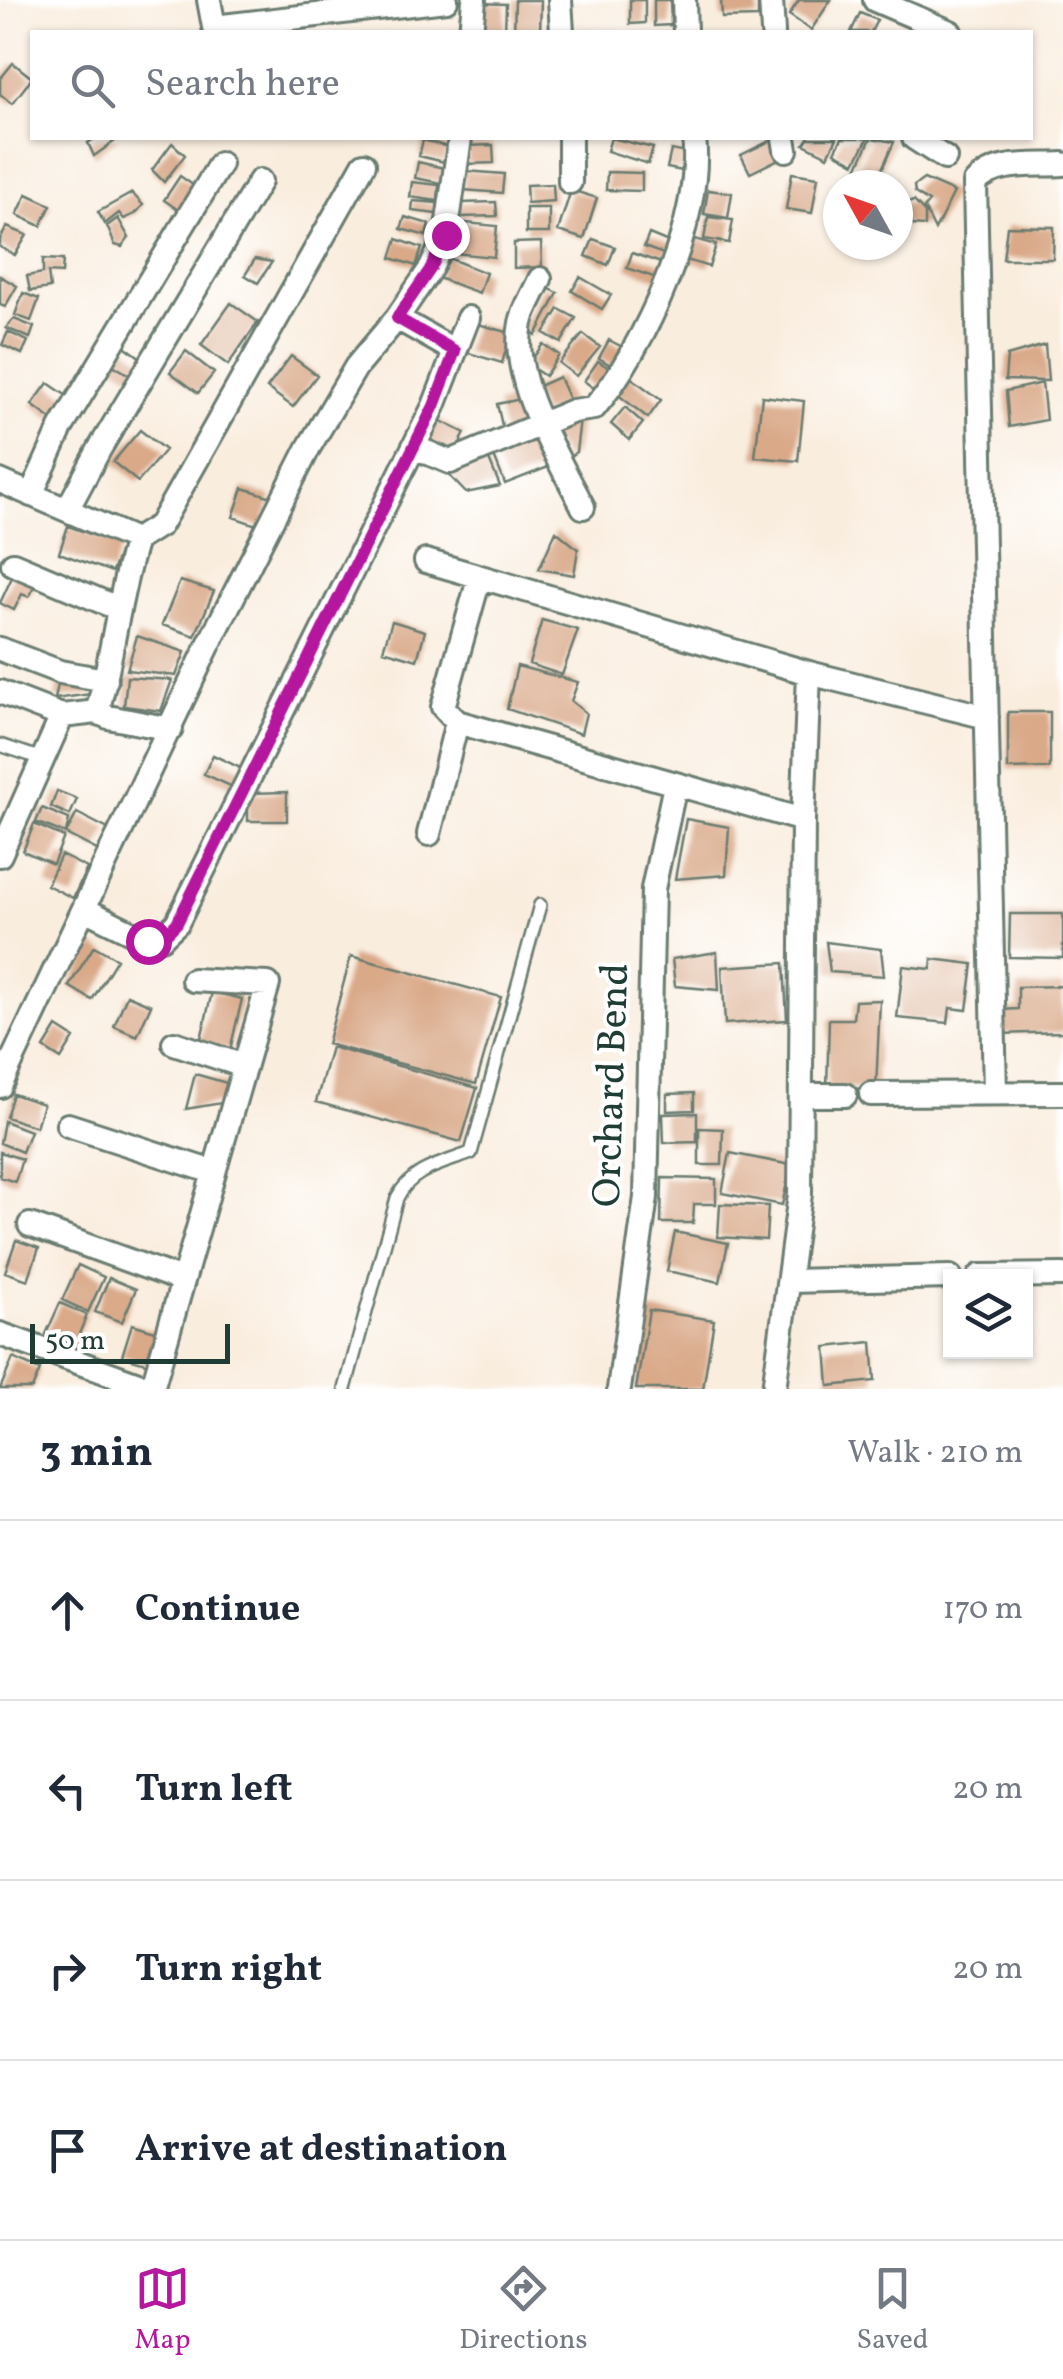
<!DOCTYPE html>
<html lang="en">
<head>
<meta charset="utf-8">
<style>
  :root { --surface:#fff; --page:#f6f6f7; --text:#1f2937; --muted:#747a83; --line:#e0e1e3; --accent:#b5179e }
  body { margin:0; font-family:Vollkorn,serif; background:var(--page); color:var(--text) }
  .controls { position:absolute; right:30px; bottom:30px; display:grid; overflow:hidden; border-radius:0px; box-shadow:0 2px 8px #0004 }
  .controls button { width:90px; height:90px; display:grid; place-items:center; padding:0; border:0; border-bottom:2px solid var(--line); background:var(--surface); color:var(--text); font:50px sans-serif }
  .compass { position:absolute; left:823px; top:170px; width:90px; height:90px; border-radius:50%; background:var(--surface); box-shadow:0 2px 8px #0004; rotate:310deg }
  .scale { position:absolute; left:30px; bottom:25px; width:200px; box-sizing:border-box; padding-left:10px; border:5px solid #1f3d34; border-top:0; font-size:28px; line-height:35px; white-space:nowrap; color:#1f3d34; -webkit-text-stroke:8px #fff; paint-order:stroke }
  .stop { position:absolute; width:30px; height:30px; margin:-22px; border:8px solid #b5179e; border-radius:50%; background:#fff }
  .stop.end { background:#b5179e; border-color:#fff; box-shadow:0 2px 10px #0008 }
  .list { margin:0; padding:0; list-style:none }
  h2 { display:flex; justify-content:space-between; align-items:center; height:130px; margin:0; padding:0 40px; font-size:42px }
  h2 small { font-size:32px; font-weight:400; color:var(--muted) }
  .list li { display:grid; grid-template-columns:65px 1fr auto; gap:30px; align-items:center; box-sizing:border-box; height:180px; padding:0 40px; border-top:2px solid var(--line) }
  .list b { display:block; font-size:38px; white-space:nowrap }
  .list em { font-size:32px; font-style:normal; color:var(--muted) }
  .icon { flex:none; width:55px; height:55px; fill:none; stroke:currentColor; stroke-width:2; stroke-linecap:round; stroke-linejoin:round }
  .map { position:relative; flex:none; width:1063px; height:1389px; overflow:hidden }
  .search { position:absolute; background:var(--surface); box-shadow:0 2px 8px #0004; left:30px; right:30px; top:30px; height:110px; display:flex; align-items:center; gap:25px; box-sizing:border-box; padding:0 35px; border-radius:0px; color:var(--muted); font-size:38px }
  .sheet { height:850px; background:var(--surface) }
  nav { display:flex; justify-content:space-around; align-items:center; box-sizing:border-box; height:140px; border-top:2px solid var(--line); background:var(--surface); font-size:28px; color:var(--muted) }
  nav a { display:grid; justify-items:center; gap:5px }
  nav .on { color:var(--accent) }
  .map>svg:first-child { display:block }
  .building { fill:#d9a988 }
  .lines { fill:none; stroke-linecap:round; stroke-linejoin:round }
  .lane-casing { stroke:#6b7b70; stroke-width:16 }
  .street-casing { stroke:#6b7b70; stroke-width:28 }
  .lane { stroke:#fff; stroke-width:11 }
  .street { stroke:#fff; stroke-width:22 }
  .route { stroke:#b5179e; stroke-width:12 }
  .labels { text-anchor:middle; stroke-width:8; stroke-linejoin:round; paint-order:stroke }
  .street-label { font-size:40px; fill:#1f3d34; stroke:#fff }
</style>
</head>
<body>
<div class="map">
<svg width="1063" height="1389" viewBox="0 0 1063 1389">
  <rect width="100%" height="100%" fill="#fff"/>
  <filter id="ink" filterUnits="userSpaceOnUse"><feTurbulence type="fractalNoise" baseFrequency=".01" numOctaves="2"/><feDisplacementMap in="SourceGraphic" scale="20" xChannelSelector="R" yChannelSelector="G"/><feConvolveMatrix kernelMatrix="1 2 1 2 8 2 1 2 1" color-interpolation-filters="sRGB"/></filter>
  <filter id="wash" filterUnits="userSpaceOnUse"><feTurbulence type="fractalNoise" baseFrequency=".0048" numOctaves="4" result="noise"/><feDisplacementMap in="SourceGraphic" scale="40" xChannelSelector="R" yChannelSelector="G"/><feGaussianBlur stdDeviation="2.25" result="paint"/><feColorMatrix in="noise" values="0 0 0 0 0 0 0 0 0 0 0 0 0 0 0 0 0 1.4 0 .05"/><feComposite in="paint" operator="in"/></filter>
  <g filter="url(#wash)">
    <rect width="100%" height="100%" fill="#f9edde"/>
    <g id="blocks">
      <path class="building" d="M515,0H541L540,32H514Z
        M630,0H645V23L630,24Z
        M654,0H670L671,25L654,26Z
        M721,0H758V17L722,18Z
        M799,0H831L811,30L789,15Z
        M479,3L506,4L505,32H478Z
        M860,13L877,20L871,32H851Z
        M13,63L32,78L12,104L0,94V79Z
        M95,138H119L94,156L88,143Z
        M611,138L653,148L648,164L607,151Z
        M776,138L787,155L750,173L741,155Z
        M808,138H837L828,156L804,144Z
        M842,138H868L855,163L835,152Z
        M871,138L894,142L878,178L857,169Z
        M423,140L448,147L444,162L419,156Z
        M172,143L185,155L164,182L152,170Z
        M493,145L494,163L467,164L466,146Z
        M671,150L691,154L688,172L667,168Z
        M418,162L444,168L441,183L415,178Z
        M465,171L504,174L502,193L463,190Z
        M607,172L642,173V191L606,190Z
        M792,173L818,177L812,213L786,209Z
        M180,176L200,190L184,214L164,200Z
        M924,179L954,192L935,230L924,208L929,202L915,193L914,186Z
        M412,182L439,185L438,201L410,197Z
        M553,184L554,201L527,203L526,185Z
        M571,190L597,198L584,239L558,231Z
        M708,190L732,193L728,218L704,214Z
        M132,193L143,205L135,214L124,219L119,213L105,224L98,212Z
        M27,194L51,205L41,226L17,215Z
        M413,201L438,203L437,214L412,211Z
        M914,201L925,213V226L898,224V206Z
        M496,202L497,216L460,217V203Z
        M526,208H549V233H526Z
        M405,217L429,224L426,236L401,229Z
        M708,217L733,220L729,243L704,239Z
        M118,218L129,238L122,247L115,245L107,226Z
        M456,222L497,226L494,257L452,253Z
        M1007,226L1054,227L1053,259H1003Z
        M7,227L27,235L15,255L0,247V239Z
        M649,234L671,243L666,255L644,247Z
        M684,236L716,245L709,267L677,257Z
        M397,239L422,248L416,266L391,258Z
        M593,239L615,247L608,265L586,256Z
        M541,242L542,267L514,268V243Z
        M632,253L670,266L665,281L627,268Z
        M446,257L486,273L479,293L438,278Z
        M43,259L63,260L62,273L48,272L50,288L30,291L27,276L43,273Z
        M255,259L272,262L258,283L245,275Z
        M0,276L17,286L5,307L0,305Z
        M580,277L611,295L602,309L572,291Z
        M544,286L558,293L536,335L522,328Z
        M23,293L39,299L31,321L15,315Z
        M231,303L258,322L228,365L201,345Z
        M559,309L576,318L561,343L544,333Z
        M14,319L34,327L30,338L6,328Z
        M474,323L511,333L502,363L465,352Z
        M8,332L28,341L22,354L2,345Z
        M583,334L600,347L576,376L559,363Z
        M609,340L628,350L615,368L599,358Z
        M119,342L145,361L136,379L103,359Z
        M543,344L559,355L545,376L528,365Z
        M1045,345L1048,381L1005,380L1007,356Z
        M186,351L214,373L198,393L170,372Z
        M291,356L317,375L293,407L267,388Z
        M598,361L617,373L602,394L584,381Z
        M625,373L661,400L648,418L612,390Z
        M559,377L570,402L543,414L532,389Z
        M48,383L67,396L51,419L32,405Z
        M1042,383L1046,420L1009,427L1006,391Z
        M762,396L804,401L798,461L755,457Z
        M521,399L528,428L504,434L497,404Z
        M625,407L643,423L629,440L611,424Z
        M581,411L576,452L566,461L551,435L555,424Z
        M437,419L465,433L454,455L426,441Z
        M140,430L165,450L138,482L113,462Z
        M539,433L551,466L505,484L492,451Z
        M486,452L500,486L466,493L448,474Z
        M243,488L272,497L262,527L233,517Z
        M68,526L122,545L112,572L59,553Z
        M556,531L578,549L574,575L539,569Z
        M14,573L36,584L29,597L22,594L14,610L0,603Z
        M180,581L214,591L195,636L162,625Z
        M542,620L578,630L562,675L529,664Z
        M392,621L425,631L417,660L383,650Z
        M137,636L185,652L176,676L127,670Z
        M517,666L578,682L571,701L586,713L581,734L507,709Z
        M127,677L172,680L161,711L124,706Z
        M59,680L99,685L98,693L55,699Z
        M1008,712H1050V768L1008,769Z
        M213,755L245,770L237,789L204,774Z
        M57,791L77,799L70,815L51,807Z
        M287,792V821H248V793Z
        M42,808L69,819L66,834L36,822Z
        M77,813L108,829L97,850L66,834Z
        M686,819L729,827L726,875L675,879Z
        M34,824L64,837L53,864L23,851Z
        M61,855L87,868L73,898L47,885Z
        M1010,914H1063V958L1009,957Z
        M826,942L881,949L884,976L830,972Z
        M94,946L117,959L92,1000L69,986Z
        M717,952L719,990L675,986L672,959Z
        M351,956L501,997L476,1084L327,1044Z
        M932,959L973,964L967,1010L950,1008L948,1023L897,1018L903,966L931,969Z
        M784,963L787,1020L725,1024L722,967Z
        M1063,986V1032L1001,1034L1000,1010L1018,1009V987Z
        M212,992L242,999L230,1050L200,1043Z
        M127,995L151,1005L137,1036L114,1026Z
        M880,1000L876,1089L827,1088L829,1019H853L855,1001Z
        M57,1027L74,1038L61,1059L44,1048Z
        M331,1047L477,1088L461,1142L316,1102Z
        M195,1074L227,1083L222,1103L186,1109Z
        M694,1093V1110L667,1111V1094Z
        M13,1094L43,1104L36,1127L6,1117Z
        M697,1113V1142L664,1143L663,1114Z
        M4,1121L30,1131L22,1152L0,1143Z
        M699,1128L723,1129L722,1165H699Z
        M0,1152L22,1159L15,1182L0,1177Z
        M730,1153L791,1165L782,1205L722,1193Z
        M662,1178L716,1179V1204H694L693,1223H661Z
        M720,1204L768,1206L766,1240L718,1237Z
        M675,1232L728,1243L720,1282L667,1271Z
        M16,1240L39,1248L28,1280L5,1272Z
        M78,1265L104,1277L88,1312L62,1300Z
        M109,1278L136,1289L122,1322L95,1312Z
        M60,1303L87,1315L74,1346L46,1334Z
        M649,1310L714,1320L703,1389H636Z
        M132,1324L162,1333L152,1365L122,1356Z
        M872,1342L875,1381L829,1386L826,1347Z
        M13,1358L40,1370L32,1389H0Z"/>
    </g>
  </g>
  <g filter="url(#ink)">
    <use href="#blocks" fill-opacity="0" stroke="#6b7b70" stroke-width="2.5"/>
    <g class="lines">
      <g class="lane-casing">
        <path id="lane" d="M0,745L42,759
          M345,1389L397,1198C411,1169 442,1164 471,1153L540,905"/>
      </g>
      <g class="street-casing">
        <path id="street" d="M209,0L214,27L446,0
          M560,0L562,32
          M684,0L685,32
          M771,0L773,32
          M875,0L950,32
          M471,32L474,0
          M570,138V182
          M784,138L786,150
          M914,138L945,158
          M540,279C534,293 524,308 521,323C509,380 558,457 583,507
          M397,318L455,351
          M414,447L450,462L573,411L594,408C645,348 704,217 694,138
          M0,481L136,540
          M31,495L61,428L220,164
          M67,510L100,448L260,181
          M426,561L809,673L987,717
          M13,564L117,608
          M0,649L60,672L106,680
          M0,692L62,716L97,712L108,717L171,729
          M97,712C113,655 118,597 136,540L160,525L364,164
          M457,722L803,820
          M429,834L457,722L443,707L479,579
          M0,855L62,716
          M84,909L149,941L161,938L177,923L434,406L468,318
          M174,1043L244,1066
          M0,1086L207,648L309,447L356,367L397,318L431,268L446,235L460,138
          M995,1093L975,183C996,160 1034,166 1063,164
          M871,1094L1063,1093
          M803,1095H845
          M68,1125L213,1172
          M30,1225L182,1280
          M980,1276L1063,1275
          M790,1281L950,1277
          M0,1334L152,1389
          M152,1389L268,984L193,980
          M619,1389L646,1197L653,889L675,785
          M774,1389L800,1194L803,820L809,673"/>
      </g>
      <use href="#lane" class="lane"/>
      <use href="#street" class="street"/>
    </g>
  </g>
  <g class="lines" filter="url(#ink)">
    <path class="route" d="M148,941L162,938L177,923L434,406L455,351L397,318L431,268L446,235"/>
  </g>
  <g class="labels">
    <g class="street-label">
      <text transform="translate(609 1085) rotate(-88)" y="14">Orchard Bend</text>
    </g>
  </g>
</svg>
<div class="controls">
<button><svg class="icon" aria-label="layers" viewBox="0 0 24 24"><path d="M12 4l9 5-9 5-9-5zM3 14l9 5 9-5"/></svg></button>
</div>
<svg class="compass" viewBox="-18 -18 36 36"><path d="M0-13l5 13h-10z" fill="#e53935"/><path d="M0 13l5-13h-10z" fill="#747a83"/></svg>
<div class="scale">50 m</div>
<div class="stop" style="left:148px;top:941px"></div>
<div class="stop end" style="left:446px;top:235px"></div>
<div class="search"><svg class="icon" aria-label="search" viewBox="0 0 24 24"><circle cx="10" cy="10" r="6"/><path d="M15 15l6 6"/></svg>Search here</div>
</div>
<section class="sheet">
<h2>3 min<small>Walk · 210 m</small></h2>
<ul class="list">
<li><svg class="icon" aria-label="ahead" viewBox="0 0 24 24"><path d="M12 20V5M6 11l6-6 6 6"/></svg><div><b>Continue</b></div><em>170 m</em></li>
<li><svg class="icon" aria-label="left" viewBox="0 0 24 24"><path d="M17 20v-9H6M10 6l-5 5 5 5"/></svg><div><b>Turn left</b></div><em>20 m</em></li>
<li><svg class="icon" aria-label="right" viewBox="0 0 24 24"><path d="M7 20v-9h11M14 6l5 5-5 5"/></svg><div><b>Turn right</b></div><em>20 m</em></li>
<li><svg class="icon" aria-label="arrive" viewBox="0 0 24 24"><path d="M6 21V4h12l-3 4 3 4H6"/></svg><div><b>Arrive at destination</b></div></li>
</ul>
</section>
<nav>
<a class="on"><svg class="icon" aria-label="map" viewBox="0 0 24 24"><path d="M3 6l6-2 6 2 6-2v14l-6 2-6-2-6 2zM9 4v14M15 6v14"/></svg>Map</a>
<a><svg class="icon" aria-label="directions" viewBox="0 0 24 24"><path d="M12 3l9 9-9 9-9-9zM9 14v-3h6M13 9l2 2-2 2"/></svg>Directions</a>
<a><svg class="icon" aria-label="saved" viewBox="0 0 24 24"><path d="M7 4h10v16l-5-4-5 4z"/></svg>Saved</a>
</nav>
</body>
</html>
